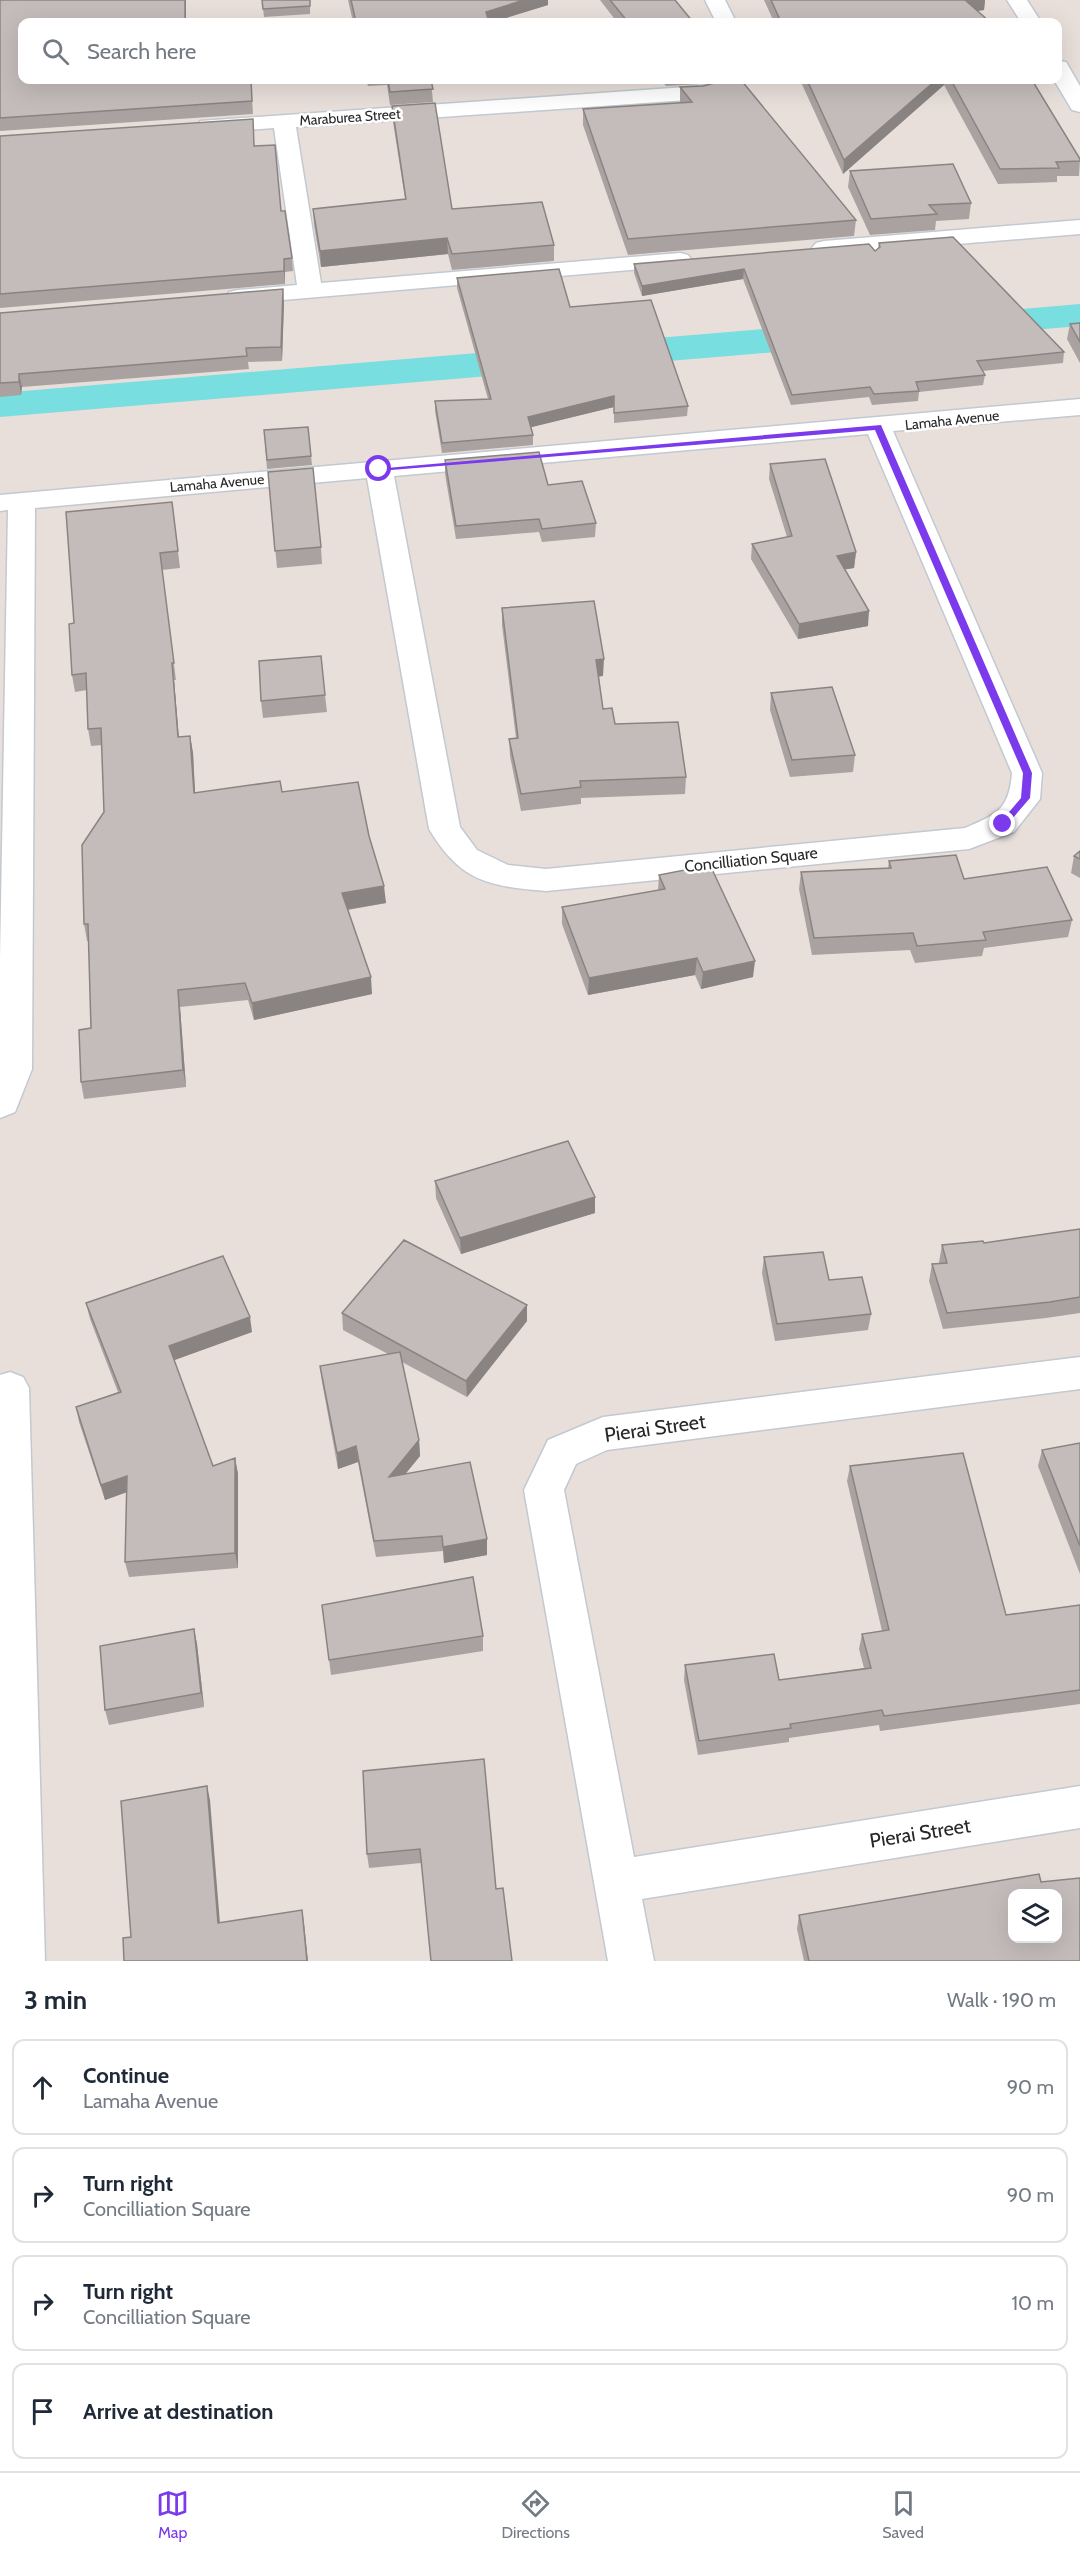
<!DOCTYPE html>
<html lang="en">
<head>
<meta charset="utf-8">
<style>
  :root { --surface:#fff; --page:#f2f2f3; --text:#1f2937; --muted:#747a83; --line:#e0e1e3; --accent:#7c3aed }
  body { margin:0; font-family:Cabin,sans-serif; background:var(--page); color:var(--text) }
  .controls { position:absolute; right:18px; bottom:18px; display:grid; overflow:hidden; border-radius:12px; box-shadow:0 6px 24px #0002 }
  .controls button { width:54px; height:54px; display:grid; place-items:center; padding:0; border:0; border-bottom:2px solid var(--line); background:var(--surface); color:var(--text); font:30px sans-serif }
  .stop { position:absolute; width:18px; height:18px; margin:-14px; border:4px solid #7c3aed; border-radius:50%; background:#fff }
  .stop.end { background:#7c3aed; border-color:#fff; box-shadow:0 2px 6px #0008 }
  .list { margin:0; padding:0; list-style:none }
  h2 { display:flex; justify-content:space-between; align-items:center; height:78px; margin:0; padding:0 24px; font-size:26px }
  h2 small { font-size:20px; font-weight:400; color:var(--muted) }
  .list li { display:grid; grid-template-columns:39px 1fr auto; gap:18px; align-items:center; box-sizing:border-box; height:96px; margin:0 12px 12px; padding:0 12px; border:2px solid var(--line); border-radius:12px }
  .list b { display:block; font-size:22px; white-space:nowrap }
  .list p { margin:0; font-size:20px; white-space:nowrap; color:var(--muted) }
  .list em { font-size:20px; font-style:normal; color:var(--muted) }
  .icon { flex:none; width:33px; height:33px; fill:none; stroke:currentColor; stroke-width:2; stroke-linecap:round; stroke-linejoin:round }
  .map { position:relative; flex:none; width:1080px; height:1961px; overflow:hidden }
  .search { position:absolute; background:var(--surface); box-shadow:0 6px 24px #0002; left:18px; right:18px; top:18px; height:66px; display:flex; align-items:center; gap:15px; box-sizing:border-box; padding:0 21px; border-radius:12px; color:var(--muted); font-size:22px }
  .sheet { height:510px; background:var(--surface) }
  nav { display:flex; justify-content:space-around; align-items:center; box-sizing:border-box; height:84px; border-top:2px solid var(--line); background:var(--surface); font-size:16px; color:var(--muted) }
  nav a { display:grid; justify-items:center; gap:3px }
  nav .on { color:var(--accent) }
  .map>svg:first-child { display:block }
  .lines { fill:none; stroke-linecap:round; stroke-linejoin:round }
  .canal { fill:#78dedf; fill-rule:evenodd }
  .minor-casing { stroke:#c2c9d0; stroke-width:3 }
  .tertiary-casing { stroke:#c2c9d0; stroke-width:3 }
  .minor { fill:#fff; fill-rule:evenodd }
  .tertiary { fill:#fff; fill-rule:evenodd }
  .wall { fill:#a9a2a0 }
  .shaded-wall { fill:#898482 }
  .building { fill:#c4bcba; stroke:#898482; stroke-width:1.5; fill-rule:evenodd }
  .route { fill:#7c3aed }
  .labels { text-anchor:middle; stroke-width:5; stroke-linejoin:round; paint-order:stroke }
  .far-street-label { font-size:14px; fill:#272727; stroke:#fff }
  .street-label { font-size:16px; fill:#272727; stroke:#fff }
  .near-street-label { font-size:20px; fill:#272727; stroke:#fff }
</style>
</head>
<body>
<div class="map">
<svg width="1080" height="1961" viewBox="0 0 1080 1961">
  <rect width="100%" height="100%" fill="#e8dfda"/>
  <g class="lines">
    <path class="canal" d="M1080,304V326L961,336L948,333L942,325L948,317L961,314Z
      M837,323L851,327L856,335L851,343L837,347L0,417V393Z"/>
    <g class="minor-casing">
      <path id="minor" d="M705,0H725L736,22H716Z
        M722,80H744L738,89L702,99L296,127L321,283L680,253L688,255L692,260L688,265L238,304L229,302L226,297L229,292L238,290L297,285L274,128L208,133L200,131L197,126L200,121L701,86Z
        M1080,220V234L824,255L816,253L812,248L816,243L824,241Z
        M1080,399V415L893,431L1042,773L1040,799L1014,832L969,849L546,891C488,886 461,882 429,829L367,478L35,508L32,1069L15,1112L0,1118V959L8,510L0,511V495ZM868,434L1012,773C1009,810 997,814 965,828L546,869L508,865L477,850L460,827L394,476Z
        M1080,1357V1389L607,1450L576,1464L564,1490L634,1857L1080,1786V1828L642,1899L654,1961H608L524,1490L548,1440L603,1417Z
        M10,1372L23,1377L29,1388L45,1961H0V1375Z"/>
    </g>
    <g class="tertiary-casing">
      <path id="tertiary" d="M1007,0H1027L1041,22H1021Z
        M1058,61L1066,62L1080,86V112L1072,110L1054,80H1058Z"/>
    </g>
    <use href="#minor" class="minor"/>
    <use href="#tertiary" class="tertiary"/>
  </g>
  <path class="wall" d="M0,0H186V22H22L251,80L253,114L0,131Z
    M262,0H310V14L264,17Z
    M348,0H548V5L493,22H353Z
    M600,0H675L693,22H617Z
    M764,0H985L984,10L977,11L990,22H774Z
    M366,80H437H431L433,102L390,105L387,85L368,86Z
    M661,80H719L701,84L666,86Z
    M800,80H1032L1080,159L1079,176H1057V182L998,184L944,85L843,174Z
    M680,87L856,220L854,236L628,255L583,125V109L680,103Z
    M392,106L452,209L554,245V261L452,270L448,254L321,267L314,225L313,209L405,199L393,122Z
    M0,136L255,146L281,211L292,258L293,271L285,272V284L0,308Z
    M850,171L971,203L969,219L936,221L935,230L870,235L848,187Z
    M879,243L1064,352L1063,363L982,371L985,375L983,385L919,392L918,401L872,405L869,397L791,405L743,279L642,296L634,273V264L875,251L878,249Z
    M457,278L570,307L688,406L687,416L614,423V407L531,427L533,435V445L442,453L435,411V401L488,399L457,288Z
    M284,303L282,361L248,362L249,369L22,387L21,395L0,397V313Z
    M1080,323V363L1067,339L1070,324Z
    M308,427L312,465L267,469L264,430Z
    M445,460L548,485L596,523L595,537L542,542L539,532L456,539L445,474Z
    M770,464L856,552L854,568L845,569L868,626L798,639L751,559L752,544L787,537L769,479Z
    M268,472L321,547L322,564L277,568Z
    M172,502L180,568L162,570L176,680H174L179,737L190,736L193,753L195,793L282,792L369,836L386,903L348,910L372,994L254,1020L248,1000L180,1007L186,1087L84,1099L81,1082L91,1028L89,941H87L84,924L104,812L102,745L91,746L88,729L87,690L75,692L72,675L74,623Z
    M502,608L603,676H599L603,709L615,724L686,777L685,794L581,798V804L521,811L510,756L509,739L516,738L502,625Z
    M771,693L855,755L853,772L790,777L770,710Z
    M325,695L327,712L263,718L261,701Z
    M1080,851V878L1071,873L1074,856Z
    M889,861L964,879L1072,920L1068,937L984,948L982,956L915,963L910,950L812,955L799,889L801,872L888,868Z
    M659,875L753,977L701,989L695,975L588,995L562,924V907L658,890Z
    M435,1181L595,1213L461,1254L436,1198Z
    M1080,1229V1313L1046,1318L943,1329L929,1281L932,1264H939V1262L942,1245L984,1243Z
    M764,1257L829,1280L871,1314L868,1330L775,1341L762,1273Z
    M86,1303L252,1332L174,1360L213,1466L235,1458L238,1474V1568L129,1577L125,1562L127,1492L105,1500L79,1422L76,1407L118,1392L90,1319Z
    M527,1305V1321L467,1397L402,1362L419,1440L420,1456L405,1474L487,1555L444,1563L443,1551L376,1557L358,1462L338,1469L322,1382L320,1366L388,1354L343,1330L342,1313Z
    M1080,1443V1574L1038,1466L1042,1450Z
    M850,1466L1006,1615L1080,1605V1704L880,1731L879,1725L789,1738V1742L698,1755L684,1680L685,1665L779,1680L864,1668L859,1649L862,1634L882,1631L847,1481Z
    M322,1605L483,1636V1651L331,1675Z
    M194,1629L197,1644L204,1707L109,1725L105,1710Z
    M363,1771L496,1889L421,1863L369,1868L367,1854Z
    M1041,1882L1080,1961H804L797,1929L799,1915Z"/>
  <path class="shaded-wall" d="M185,0H186V22H185Z
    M524,0H548V5L493,22H486V12Z
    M964,0H985L984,10L962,13Z
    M701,80H719L701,84Z
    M936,80H945L944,85L843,174L844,160Z
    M447,238L448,254L321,267L320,251Z
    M284,259L285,272V284L284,271Z
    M744,269L743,279L642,296V286Z
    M283,289L284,303L282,361L281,347Z
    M19,374L22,387L21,395L19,382Z
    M614,396V407L528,428V417Z
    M856,552L854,568L836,571L837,556Z
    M869,611L868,626L798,639L799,624Z
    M604,659L603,676L596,677V660Z
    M172,663L174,680L180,754L178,737Z
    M190,736L193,753L196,810L194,793Z
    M384,886L386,903L344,910L342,893Z
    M697,958L695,975L588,995L589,978Z
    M755,961L753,977L701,989L703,972Z
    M371,977L372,994L254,1020L252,1003Z
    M178,990L180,1007L186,1087L183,1070Z
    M595,1197V1213L461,1254L460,1238Z
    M527,1305V1321L467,1397L466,1381Z
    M250,1317L252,1332L172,1361L169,1346Z
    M419,1440L420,1456L390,1493L389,1477Z
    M356,1446L358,1462L338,1469L337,1453Z
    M235,1458L238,1474V1568L235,1553Z
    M127,1476L130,1491L105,1500L101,1485Z
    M487,1539V1555L444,1563L443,1547Z
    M194,1629L197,1644L204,1707L201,1693Z
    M207,1786L210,1800L221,1936L218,1923Z
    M302,1910L304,1923L308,1961H307Z"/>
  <path class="building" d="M0,0H185V22H22V80H251L252,101L0,118Z
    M262,0H310V6L263,9Z
    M351,0H524L486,12L489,22H356Z
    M610,0H675L693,22H628Z
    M771,0H965L990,22H781Z
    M388,80H431L433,89L390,92Z
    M726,80H741L856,220L628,239L583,109L692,102L680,87L703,86Z
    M807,80H936L844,160Z
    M951,80H1032L1080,159V161L1056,162L1059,168L1000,169Z
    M435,103L452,209L542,202L554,245L452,254L447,238L320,251L313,209L406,199L392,106Z
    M253,119L254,146L275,145L281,211H285L292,258L284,259V271L0,294V136Z
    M953,164L971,203L929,205L937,214L871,219L850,171Z
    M953,237L1064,352L977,361L985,375L916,382L919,391L874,394L870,387L792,395L744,269L642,286L634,264L869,244L875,251L880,247L879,243Z
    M559,269L570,307L651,300L688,406L614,413V396L528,417L533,435L442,443L435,401L491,399L457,278Z
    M283,289L281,347L246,348L247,356L19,374V382L0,383V313Z
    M1080,323V342L1070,324Z
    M308,427L311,456L267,460L264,430Z
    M539,452L548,485L582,481L596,523L542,529L539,519L456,526L445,460Z
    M825,459L856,552L837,556L869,611L799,624L752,544L792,536L770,464Z
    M313,468L321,547L275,551L268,472Z
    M172,502L178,551L160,553L174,663H172L178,737L190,736L194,793L280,781L282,792L358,782L369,836L384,886L342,893L371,977L252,1003L245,983L178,990L183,1070L81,1082L79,1030L91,1028L88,924H84L82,845L104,812L101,728L88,729L86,673L72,675L69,624L74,623L66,512Z
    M594,601L604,659L596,660L603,709L612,708L615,724L678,722L686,777L580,781L581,787L521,794L509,739L518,738L502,608Z
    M321,656L325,695L261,701L259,661Z
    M832,687L855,755L792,760L771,693Z
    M1080,851V859L1074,856Z
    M956,855L964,879L1047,867L1072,920L983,932L986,940L917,946L913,933L814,938L801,872L891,868L889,861Z
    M710,865L755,961L703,972L697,958L589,978L562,907L665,889L659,875Z
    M568,1141L595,1197L460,1238L435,1181Z
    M1080,1229V1297L1050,1302L947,1313L932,1264L947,1263L942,1245L983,1241L984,1243Z
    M404,1240L527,1305L466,1381L342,1313Z
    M823,1252L829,1280L862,1277L871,1314L777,1324L764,1257Z
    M223,1256L250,1317L169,1346L213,1466L235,1458V1553L125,1562L127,1476L101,1485L76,1407L121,1392L86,1303Z
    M400,1352L419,1440L389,1477L470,1462L487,1539L443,1547L442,1536L374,1541L356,1446L337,1453L320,1366Z
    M1080,1443V1546L1042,1450Z
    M963,1453L1006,1615L1080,1605V1690L884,1716L882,1710L790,1724L791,1728L699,1741L685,1665L774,1654L779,1680L871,1668L862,1634L889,1630L850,1466Z
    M473,1577L483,1636L329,1660L322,1605Z
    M194,1629L201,1693L105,1710L100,1646Z
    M484,1759L496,1889L503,1888L512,1961H431L420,1849L367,1854L363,1771Z
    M207,1786L218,1923L302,1910L307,1961H124L123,1938L131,1937L121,1801Z
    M1039,1874L1041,1882L1080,1878V1961H809L799,1915ZM1012,1893H1058V1938H1012Z"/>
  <path class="route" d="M881,425L1032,773L1030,798L1006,826L999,824L1021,798L1023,773L875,430L379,471L375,469Z"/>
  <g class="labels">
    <g class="far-street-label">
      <text transform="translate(350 117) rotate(-4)" y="5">Maraburea Street</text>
      <text transform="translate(952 420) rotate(-6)" y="5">Lamaha Avenue</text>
      <text transform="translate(217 483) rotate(-5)" y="5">Lamaha Avenue</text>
    </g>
    <g class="street-label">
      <text transform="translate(751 859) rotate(-6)" y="6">Concilliation Square</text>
    </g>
    <g class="near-street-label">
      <text transform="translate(655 1428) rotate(-8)" y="7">Pierai Street</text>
      <text transform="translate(920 1833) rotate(-9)" y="7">Pierai Street</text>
    </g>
  </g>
</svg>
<div class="controls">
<button><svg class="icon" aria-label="layers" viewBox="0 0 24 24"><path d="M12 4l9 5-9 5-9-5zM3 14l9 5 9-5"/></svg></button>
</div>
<div class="stop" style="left:379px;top:469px"></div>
<div class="stop end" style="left:1003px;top:824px"></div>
<div class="search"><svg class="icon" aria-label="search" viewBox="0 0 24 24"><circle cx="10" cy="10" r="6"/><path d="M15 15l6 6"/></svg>Search here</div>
</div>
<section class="sheet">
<h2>3 min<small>Walk · 190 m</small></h2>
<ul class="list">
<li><svg class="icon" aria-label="ahead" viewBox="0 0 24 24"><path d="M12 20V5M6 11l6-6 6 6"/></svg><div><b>Continue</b><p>Lamaha Avenue</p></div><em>90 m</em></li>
<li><svg class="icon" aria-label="right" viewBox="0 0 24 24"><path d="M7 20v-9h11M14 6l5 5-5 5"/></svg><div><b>Turn right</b><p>Concilliation Square</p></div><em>90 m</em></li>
<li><svg class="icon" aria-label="right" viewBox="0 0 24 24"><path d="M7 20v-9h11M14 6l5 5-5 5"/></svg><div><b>Turn right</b><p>Concilliation Square</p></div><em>10 m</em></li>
<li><svg class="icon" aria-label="arrive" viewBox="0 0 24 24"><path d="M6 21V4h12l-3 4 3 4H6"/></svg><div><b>Arrive at destination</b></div></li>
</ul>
</section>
<nav>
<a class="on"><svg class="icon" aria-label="map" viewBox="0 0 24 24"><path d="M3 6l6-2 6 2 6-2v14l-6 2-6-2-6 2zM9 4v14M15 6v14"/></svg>Map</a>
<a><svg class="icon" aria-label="directions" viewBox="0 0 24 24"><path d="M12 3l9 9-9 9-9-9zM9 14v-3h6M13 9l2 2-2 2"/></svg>Directions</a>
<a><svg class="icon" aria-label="saved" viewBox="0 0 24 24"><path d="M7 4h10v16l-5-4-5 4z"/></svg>Saved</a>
</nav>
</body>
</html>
